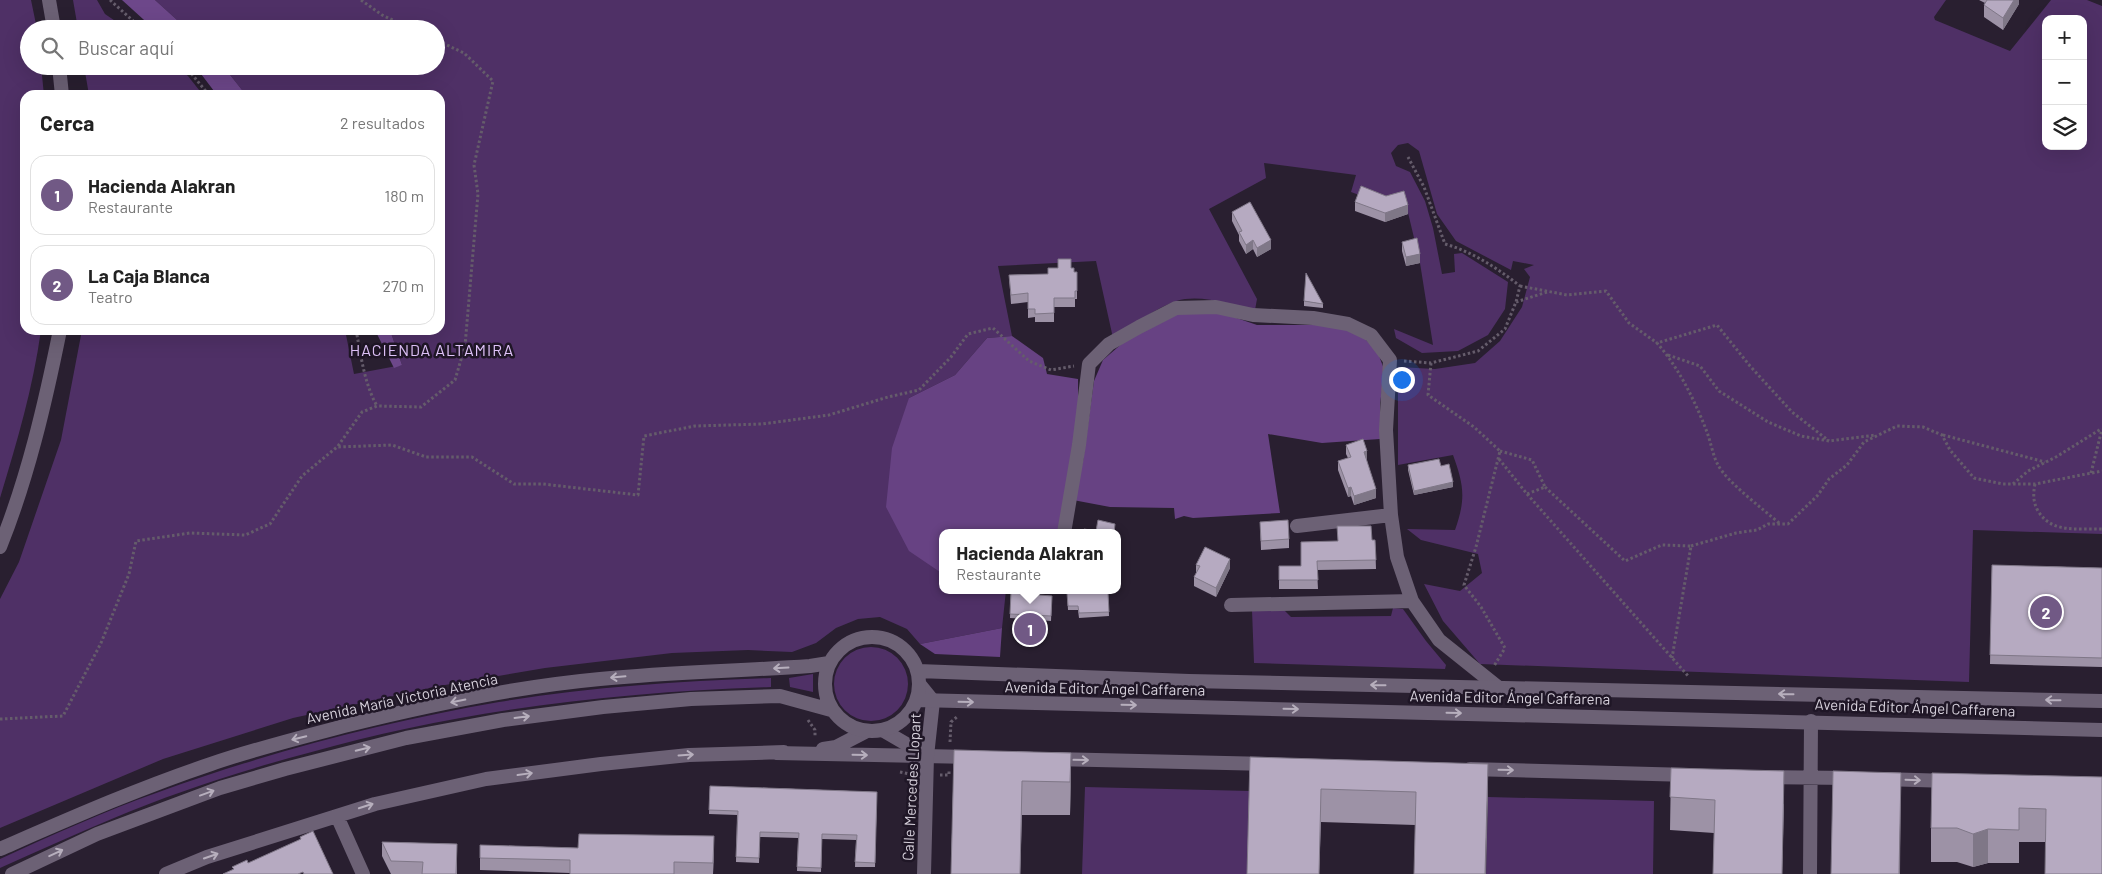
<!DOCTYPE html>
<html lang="es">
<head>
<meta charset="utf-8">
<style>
  :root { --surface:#fff; --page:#f2f2f2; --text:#222; --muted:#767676; --line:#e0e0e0; --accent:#715985 }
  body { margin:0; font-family:Barlow,sans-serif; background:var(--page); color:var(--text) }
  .controls { position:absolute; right:15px; top:15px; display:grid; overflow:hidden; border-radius:10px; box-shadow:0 5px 20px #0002 }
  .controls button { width:45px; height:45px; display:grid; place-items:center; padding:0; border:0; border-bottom:1px solid var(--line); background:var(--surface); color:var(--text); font:25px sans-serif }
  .you { position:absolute; left:1401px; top:379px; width:18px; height:18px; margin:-12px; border:4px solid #fff; border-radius:50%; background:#1a73e8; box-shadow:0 0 0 8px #1a73e833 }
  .badge { display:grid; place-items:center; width:32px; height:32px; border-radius:50%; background:var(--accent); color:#fff; font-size:16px; font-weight:700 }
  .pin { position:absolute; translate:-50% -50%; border:2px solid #fff; box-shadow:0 1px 5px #0006 }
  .popup { position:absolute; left:939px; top:529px; width:182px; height:65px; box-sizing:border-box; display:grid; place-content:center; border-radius:10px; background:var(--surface); filter:drop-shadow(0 1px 4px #0005); font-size:16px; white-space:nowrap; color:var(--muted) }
  .popup b { font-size:19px; color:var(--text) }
  .popup::after { content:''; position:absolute; left:50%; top:100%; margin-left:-10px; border:10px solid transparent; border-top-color:var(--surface) }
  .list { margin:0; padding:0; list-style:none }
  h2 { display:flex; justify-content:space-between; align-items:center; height:65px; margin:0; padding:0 20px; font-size:21px }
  h2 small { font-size:16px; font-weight:400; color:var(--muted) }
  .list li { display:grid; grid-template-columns:32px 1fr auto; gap:15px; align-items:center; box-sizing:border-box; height:80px; margin:0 10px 10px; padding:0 10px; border:1px solid var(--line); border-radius:15px }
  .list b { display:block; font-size:19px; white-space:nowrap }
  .list p { margin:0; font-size:16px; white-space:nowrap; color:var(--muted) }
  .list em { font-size:16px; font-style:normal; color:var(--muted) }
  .icon { flex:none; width:28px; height:28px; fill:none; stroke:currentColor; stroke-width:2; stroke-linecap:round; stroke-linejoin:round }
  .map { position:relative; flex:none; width:2102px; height:874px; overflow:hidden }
  .search { position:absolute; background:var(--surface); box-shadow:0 5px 20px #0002; left:20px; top:20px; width:425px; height:55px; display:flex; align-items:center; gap:12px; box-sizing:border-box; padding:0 18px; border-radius:28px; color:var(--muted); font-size:19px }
  .panel { position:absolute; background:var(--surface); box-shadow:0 5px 20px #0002; left:20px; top:90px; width:425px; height:245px; border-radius:15px }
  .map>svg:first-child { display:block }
  .green { fill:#4f3066; fill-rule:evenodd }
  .forest { fill:#674283 }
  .water { fill:#6d478a }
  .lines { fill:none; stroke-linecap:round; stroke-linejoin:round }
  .path { stroke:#655c6b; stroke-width:3; stroke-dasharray:2.5 2.5; stroke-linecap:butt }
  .minor { stroke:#6c6175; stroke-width:14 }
  .tertiary { stroke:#6c6175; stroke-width:14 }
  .secondary { stroke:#6c6175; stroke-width:14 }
  .wall { fill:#9d92a6 }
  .shaded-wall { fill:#7f7787 }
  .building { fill:#b6aac1; stroke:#7f7787 }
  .oneway { stroke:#b7afbd }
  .labels { text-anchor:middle; stroke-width:5; stroke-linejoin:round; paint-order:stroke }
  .street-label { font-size:15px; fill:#d7d1dc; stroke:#1f1626 }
  .neighbourhood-label { font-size:16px; letter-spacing:1px; fill:#e0c3fa; stroke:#1f1626 }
</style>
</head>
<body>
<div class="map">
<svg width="2102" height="874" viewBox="0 0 2102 874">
  <rect width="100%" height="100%" fill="#291f30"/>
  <path class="green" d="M0,0H31L37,29H29V66H41L44,95H25V330H41C33,388 17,442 0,498Z
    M73,0H97L105,14L127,29H78Z
    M155,0H1946L1934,17L1935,20L2010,51L2051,0H2087L2102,6V534L1973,530L1969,682L1480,664L1443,621L1424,584L1460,591L1482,573L1478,554L1421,540L1407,529L1455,530C1466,499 1464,485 1453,455L1398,465V367L1435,369L1475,363L1500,341L1522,307L1530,277L1524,269L1534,265L1513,261L1511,270L1456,241L1437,214L1419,151L1408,143L1398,145L1391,153L1396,166L1410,172L1425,201L1433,228L1442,274L1455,272L1454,254L1462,253L1508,282L1505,309L1488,335L1458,351L1422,353L1396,338L1394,329L1433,345L1420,263L1405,200L1386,205L1351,192L1356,175L1264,163L1266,178L1209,209L1257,299L1255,310C1235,305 1207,296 1185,299C1163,302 1132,326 1113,338L1096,261L998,266L1012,336L987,338L955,375L909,398L940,572H942V590H1006L1002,628L920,644L907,629L880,617L858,619L836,628L816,643L792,652L748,650L672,653L545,668L439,686L293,718L163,759L0,828V599L19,562L61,440L82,330H345L354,374L402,365L390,330H440V95H246L223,66H436V29H187ZM2046,19H2083V146H2046Z
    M84,66H176L188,76L203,95H89Z
    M1393,608L1403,609L1426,641L1446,665L1445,669L1254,663L1252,610L1283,609L1291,617L1391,616Z
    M834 684a37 37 0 1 1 74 0a37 37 0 1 1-74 0Z
    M813,674V692L790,687L789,678Z
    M771,678V687C615,692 458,710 308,753C244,770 175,792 114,818C75,834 38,851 0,868V859C52,835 105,811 159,792C269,752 384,722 499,702C589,687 680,681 771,678Z
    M1085,787L1250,791L1248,874H1082Z
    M1488,797L1654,801L1653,874H1486Z"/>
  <path class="forest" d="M1219,312L1257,325H1334L1360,333L1378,353L1385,372L1380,403V439L1322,443L1268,434L1280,513L1193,518L1184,516L1175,519L1174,508L1110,507L1073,500L1083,461L1094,381L1103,360L1125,341L1178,314Z
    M1012,336L1043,358L1047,374L1078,379V419L1060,533H942V572H940L909,551L886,507L892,448L909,398L955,375L987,338Z
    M1002,628L1000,657L935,654L920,644Z"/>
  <path class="water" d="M122,0H155L187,29H154Z
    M195,66H223L246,95H217Z
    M375,330H390L402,365L394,368Z"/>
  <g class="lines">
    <path class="path" d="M110,0L142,29
      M361,0L382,15L412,29
      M185,66L209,95
      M1520,286L1567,295L1606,291L1629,323L1657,343
      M1516,302L1547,292
      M356,330C361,355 364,383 377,406
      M1668,355L1700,366L1719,391L1768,422L1801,436L1829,441L1876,435
      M1404,361L1431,363L1478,351L1505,329L1516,302L1520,286C1497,268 1473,252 1445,244L1424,187L1408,157
      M1431,363L1428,395L1474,427L1500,451L1476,547L1464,585L1481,607L1505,648L1494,666
      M1943,435L2045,462
      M338,446L362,412L377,406L421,407L455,380L465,346L478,194L474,165L493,81L464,53L436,40
      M1499,459L1527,494L1545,487L1532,460L1500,451
      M2091,473L2102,429
      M2013,484L2028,471L2056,457L2101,429
      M2035,484C2033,494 2033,502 2038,511C2052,534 2078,528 2102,529
      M1545,487L1625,561L1662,545L1691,546L1672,658
      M1527,494L1689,677
      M1779,523C1763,509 1727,482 1718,465C1713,456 1711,443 1707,432C1695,401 1679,368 1657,343L1717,325L1750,366L1792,412L1829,441
      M1691,546L1736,533L1757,530L1768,524H1788L1818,495L1829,479L1847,465L1864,442L1897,426L1923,427L1942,435L1950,450L1974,478L2003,484H2035L2102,471
      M0,719L63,716L101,643L129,574L136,541L190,533L245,535L270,524L302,476L337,447L392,445L426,457H472L514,484H543L638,495L644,436L695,426L762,424L829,415L888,397L919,390L951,357L968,334L993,328L1029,361L1051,370L1074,366
      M808,720L815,730V737
      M950,742L951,722L958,716
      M900,772L914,775
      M940,775H949V771"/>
    <path class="minor" d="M1297,526L1391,515L1397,557L1412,601
      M1064,533L1079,445L1089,364L1109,344L1139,327L1176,308L1216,307L1253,315L1313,318L1348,324L1371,335L1390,360L1386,430L1391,515
      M1231,605L1412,601L1439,640L1499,688
      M823,749L836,747L865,732
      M776,753L972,757
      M1053,759L1269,764
      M1470,769L1689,775
      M1765,777L1851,778
      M1883,779L1949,781
      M337,816L363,874
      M166,874L207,857L375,804L486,779L601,764L689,755L784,752
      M1810,874L1811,721"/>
    <path class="tertiary" d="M49,0L54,29
      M59,66L62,95
      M0,547C28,477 45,404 60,330
      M920,685L933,701L927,756L924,874
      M884,731L927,756"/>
    <path class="secondary" d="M825 684a47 47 0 1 1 94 0a47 47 0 1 1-94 0Z
      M918,671L1189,681L2102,701
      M918,700L2102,730
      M0,849C69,819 139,788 211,764C254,749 299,738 344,726C428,705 514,687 600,679C670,672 740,671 810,666L829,663
      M12,874L97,834L220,788L285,769L406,738L503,720L603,707L691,699L780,696L831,710"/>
  </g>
  <path class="wall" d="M1979,0H2019V4L2003,30L1984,17V5L1985,3Z
    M1355,202L1408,214L1385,222L1355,211Z
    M1232,212L1271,249L1257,257L1253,249L1246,254L1239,241V235L1232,221Z
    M1402,242L1420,263L1406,266L1402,251Z
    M1058,268H1071L1074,272H1077V299H1075V307H1054V322H1035V317L1028,318V302L1011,304L1009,275L1048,274Z
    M1304,301L1323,304V308L1304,306Z
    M1346,445L1367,460V461L1376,498L1354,505L1351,496L1348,497L1338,470V461L1348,458L1346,454Z
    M1408,465L1441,466L1453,487L1414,495L1408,470Z
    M1260,522L1289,539V548L1261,550Z
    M1372,540H1375L1376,569L1317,570L1318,589H1279V566H1301Z
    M1196,565L1230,568L1216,597L1194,586V577L1196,574Z
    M1992,565L2102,568V667L1990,664Z
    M1011,592L1052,596L1051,621L1010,618Z
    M1067,593H1108L1109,616L1079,618L1078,610H1068Z
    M954,750L1071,753L1070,815H1022L1020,874H951Z
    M1250,757L1488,797L1415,825L1321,822L1319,874H1247Z
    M1671,768L1784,804L1782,874H1713L1714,833L1670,830Z
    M2102,777L2045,842H2019V863H1988L1973,867L1957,862H1931V828Z
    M710,786L877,792L875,867H855L856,840L822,839L821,872L797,871L798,838L760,837L759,863L736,862L737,815L709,814Z
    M382,842L457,844V874H391L382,856Z
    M480,845L578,848L714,849L713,874H570V873L480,870Z"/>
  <path class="shaded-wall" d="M2014,0H2019V4L2003,30V18Z
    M1408,205V214L1385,222V213Z
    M1253,240V249L1246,254V245Z
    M1271,240V249L1257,257V248Z
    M1420,254V263L1406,266V257Z
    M1367,451V460L1364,461V452Z
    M1453,482V487L1414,495V491Z
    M1351,487V496L1348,497V488Z
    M1376,489V498L1354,505V496Z
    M1230,559V568L1216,597V588Z
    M1071,753V787L1070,815V782Z
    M1488,764V797L1486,874H1485Z
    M1901,773L1900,874H1899Z
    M1988,829V863L1973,867V834Z
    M714,836V849L713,874V863Z"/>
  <path class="building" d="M1987,0H2014L2003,18L1984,5Z
    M1361,186L1386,196L1404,191L1408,205L1385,213L1355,202Z
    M1250,202L1271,240L1257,248L1253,240L1246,245L1239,232L1242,231L1232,212Z
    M1417,238L1420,254L1406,257L1402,242Z
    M1058,259H1071V268H1074V272H1077V291H1075V298H1054V313L1035,314V309H1028V293L1011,295L1009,275L1048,274V268H1058Z
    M1306,273L1323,304L1304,301Z
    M1363,439L1367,451L1364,452L1376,489L1354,496L1351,487L1348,488L1338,461L1351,457L1346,445Z
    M1439,459L1441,466L1449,464L1453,482L1414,491L1408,465Z
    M1098,520L1115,524L1114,533H1083L1084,529L1096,531Z
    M1288,520L1289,539L1261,541L1260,522Z
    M1337,526H1371L1372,540H1375L1376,560L1317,561L1318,580H1279V566H1301V542L1338,541Z
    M1205,547L1230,559L1216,588L1194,577L1200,566L1196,565Z
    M1992,565L2102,568V658L1990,655Z
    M1015,590H1028L1027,594L1052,596L1051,616L1010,614L1011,592H1015Z
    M1076,590H1098V593H1108L1109,612L1079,613L1078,606H1068L1067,593H1076Z
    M954,750L1071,753L1070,782L1022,781L1020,874H951Z
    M1250,757L1488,764L1485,874H1414L1416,792L1321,789L1319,874H1247Z
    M1671,768L1784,771L1782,874H1713L1715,800L1670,797Z
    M1833,771L1901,773L1899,874H1831Z
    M1932,773L2102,777V874H2045L2046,809L2019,808V830L1988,829L1973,834L1957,828H1931Z
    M710,786L877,792L875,863L855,862L857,835L822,834L821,868L797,867L799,833L760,832L759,858L736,857L738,811L709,810Z
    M313,831L333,874H304L303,872L298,874H223L234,869L232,867L247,860L248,863L301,839L300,837Z
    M579,834L714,836L713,863L674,862V874H570V860L480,858V845L578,848Z
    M382,842L457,844L456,874H422L423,862L391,861Z"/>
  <defs><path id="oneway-shaft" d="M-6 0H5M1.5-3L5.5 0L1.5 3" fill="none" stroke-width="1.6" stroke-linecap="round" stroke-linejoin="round" transform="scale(1.25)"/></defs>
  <g class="oneway">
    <use href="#oneway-shaft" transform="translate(781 668) rotate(177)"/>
    <use href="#oneway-shaft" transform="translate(618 677) rotate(175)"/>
    <use href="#oneway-shaft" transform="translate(1378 685) rotate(-179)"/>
    <use href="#oneway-shaft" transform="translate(1786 694) rotate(-179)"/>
    <use href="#oneway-shaft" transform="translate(2053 700) rotate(-179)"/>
    <use href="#oneway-shaft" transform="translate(458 701) rotate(169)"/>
    <use href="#oneway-shaft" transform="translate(966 702) rotate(1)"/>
    <use href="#oneway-shaft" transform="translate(1129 705) rotate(1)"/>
    <use href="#oneway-shaft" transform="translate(1291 709) rotate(1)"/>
    <use href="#oneway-shaft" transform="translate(1454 713) rotate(1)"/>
    <use href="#oneway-shaft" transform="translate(522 717) rotate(-7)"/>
    <use href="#oneway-shaft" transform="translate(299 738) rotate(166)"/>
    <use href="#oneway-shaft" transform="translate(363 749) rotate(-14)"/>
    <use href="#oneway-shaft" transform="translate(686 755) rotate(-4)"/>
    <use href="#oneway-shaft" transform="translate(860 755) rotate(1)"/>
    <use href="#oneway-shaft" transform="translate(1081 760) rotate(1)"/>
    <use href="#oneway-shaft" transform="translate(1506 770) rotate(1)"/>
    <use href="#oneway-shaft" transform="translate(525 774) rotate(-8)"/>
    <use href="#oneway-shaft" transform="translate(1913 780) rotate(2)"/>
    <use href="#oneway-shaft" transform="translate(207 793) rotate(-20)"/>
    <use href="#oneway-shaft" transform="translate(366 806) rotate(-18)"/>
    <use href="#oneway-shaft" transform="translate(56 853) rotate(-25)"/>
    <use href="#oneway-shaft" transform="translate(211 856) rotate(-19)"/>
  </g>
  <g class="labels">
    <g class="street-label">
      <text transform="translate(1105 689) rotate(1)" y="5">Avenida Editor Ángel Caffarena</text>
      <text transform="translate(1510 698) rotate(1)" y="5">Avenida Editor Ángel Caffarena</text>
      <text transform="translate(402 699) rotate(-12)" y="5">Avenida María Victoria Atencia</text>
      <text transform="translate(1915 708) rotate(2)" y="5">Avenida Editor Ángel Caffarena</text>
      <text transform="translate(912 787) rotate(-87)" y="5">Calle Mercedes Llopart</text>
    </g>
    <g class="neighbourhood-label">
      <text x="432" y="356">HACIENDA ALTAMIRA</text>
    </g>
  </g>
</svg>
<div class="controls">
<button>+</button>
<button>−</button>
<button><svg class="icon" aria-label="layers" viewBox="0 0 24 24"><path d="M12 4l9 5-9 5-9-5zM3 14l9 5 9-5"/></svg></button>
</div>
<div class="you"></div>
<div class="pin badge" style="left:1030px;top:629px">1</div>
<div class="popup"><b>Hacienda Alakran</b>Restaurante</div>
<div class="pin badge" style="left:2046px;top:612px">2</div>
<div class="search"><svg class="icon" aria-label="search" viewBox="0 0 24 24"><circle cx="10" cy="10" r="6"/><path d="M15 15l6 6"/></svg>Buscar aquí</div>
<section class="panel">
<h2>Cerca<small>2 resultados</small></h2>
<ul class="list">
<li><span class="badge">1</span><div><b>Hacienda Alakran</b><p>Restaurante</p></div><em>180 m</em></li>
<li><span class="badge">2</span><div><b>La Caja Blanca</b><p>Teatro</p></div><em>270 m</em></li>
</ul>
</section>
</div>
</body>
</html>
